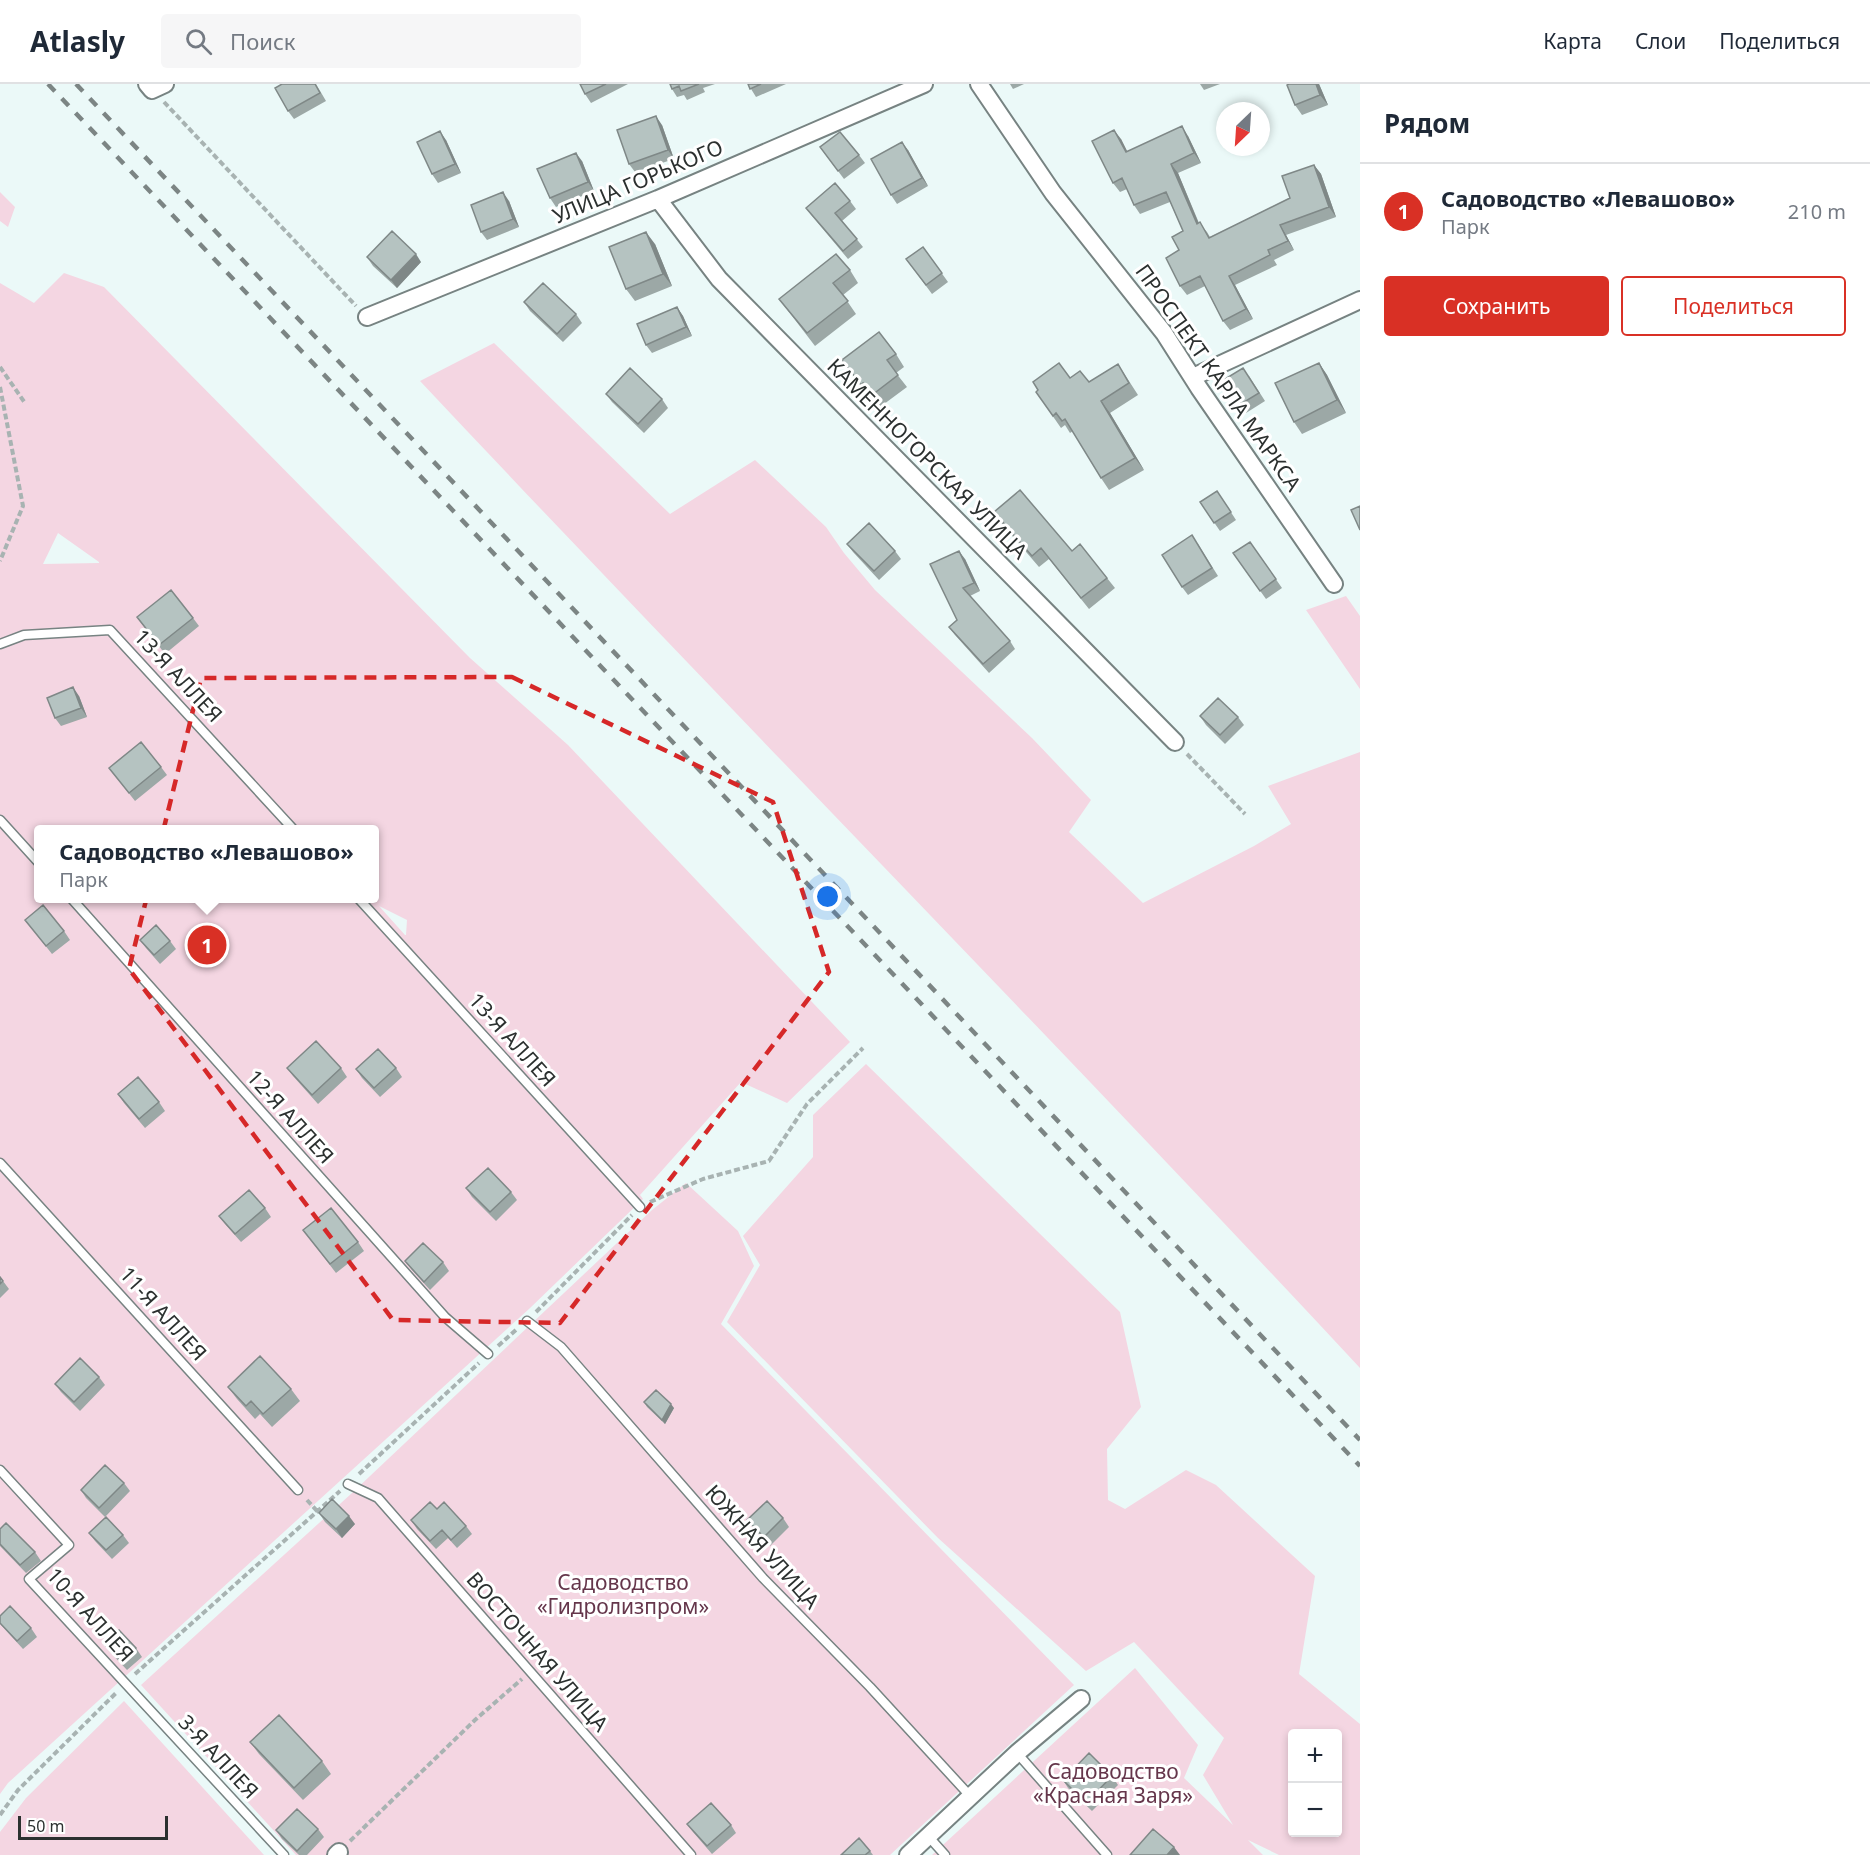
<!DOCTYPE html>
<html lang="ru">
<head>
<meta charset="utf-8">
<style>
  :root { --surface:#fff; --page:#f6f6f7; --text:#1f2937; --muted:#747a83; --line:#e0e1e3; --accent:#d93025 }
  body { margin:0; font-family:"Noto Sans",sans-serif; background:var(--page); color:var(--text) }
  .controls { position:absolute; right:18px; bottom:18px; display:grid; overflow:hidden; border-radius:6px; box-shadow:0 3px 9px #0003 }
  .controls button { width:54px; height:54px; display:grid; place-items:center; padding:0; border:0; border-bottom:2px solid var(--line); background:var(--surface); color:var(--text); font:30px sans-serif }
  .compass { position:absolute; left:1216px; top:18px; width:54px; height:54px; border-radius:50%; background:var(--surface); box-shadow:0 3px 9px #0003; rotate:205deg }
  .scale { position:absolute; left:18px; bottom:15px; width:150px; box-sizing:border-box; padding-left:6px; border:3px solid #2b302f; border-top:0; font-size:16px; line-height:21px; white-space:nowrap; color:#2b302f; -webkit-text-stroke:4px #fff; paint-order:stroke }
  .you { position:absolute; left:828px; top:813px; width:21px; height:21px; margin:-15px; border:4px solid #fff; border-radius:50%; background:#1a73e8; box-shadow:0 0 0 9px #1a73e833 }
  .badge { display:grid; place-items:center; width:39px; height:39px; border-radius:50%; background:var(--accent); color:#fff; font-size:20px; font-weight:700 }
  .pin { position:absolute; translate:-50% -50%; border:3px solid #fff; box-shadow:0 2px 6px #0006 }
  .popup { position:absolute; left:34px; top:741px; width:345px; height:78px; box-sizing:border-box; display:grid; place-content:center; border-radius:6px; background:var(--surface); filter:drop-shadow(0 2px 4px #0005); font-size:20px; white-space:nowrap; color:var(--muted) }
  .popup b { font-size:22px; color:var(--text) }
  .popup::after { content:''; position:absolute; left:50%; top:100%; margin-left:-12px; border:12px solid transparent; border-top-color:var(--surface) }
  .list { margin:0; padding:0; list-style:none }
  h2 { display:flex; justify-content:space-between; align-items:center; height:78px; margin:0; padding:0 24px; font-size:26px }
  h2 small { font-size:20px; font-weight:400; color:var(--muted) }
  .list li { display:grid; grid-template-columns:39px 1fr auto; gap:18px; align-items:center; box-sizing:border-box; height:96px; padding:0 24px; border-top:2px solid var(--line) }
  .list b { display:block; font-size:22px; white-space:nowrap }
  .list p { margin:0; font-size:20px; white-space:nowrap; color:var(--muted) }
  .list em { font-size:20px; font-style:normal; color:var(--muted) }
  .actions { display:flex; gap:12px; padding:18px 24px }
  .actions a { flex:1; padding:14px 0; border:2px solid var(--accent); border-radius:6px; text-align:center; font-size:21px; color:var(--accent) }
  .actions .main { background:var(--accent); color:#fff }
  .icon { flex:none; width:33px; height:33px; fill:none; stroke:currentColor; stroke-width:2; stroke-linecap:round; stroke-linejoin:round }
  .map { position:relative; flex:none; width:1360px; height:1771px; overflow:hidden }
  header { display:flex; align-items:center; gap:36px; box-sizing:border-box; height:84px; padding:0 30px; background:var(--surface); border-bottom:2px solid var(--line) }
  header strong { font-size:28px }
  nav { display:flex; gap:33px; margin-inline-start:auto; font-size:21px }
  .search { width:420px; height:54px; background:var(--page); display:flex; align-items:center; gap:15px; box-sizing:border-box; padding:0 21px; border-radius:6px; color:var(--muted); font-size:22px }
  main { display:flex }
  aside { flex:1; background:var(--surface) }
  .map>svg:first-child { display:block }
  .green { fill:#f4d6e2; fill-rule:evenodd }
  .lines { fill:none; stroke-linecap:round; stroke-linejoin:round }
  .lane-casing { stroke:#778382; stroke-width:11 }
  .street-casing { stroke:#778382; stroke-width:20 }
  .path { stroke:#a8b3b2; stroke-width:4; stroke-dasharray:6 3; stroke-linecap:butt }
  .lane { stroke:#fff; stroke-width:8 }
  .street { stroke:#fff; stroke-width:16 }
  .rail { stroke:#7c8584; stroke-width:4.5; stroke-dasharray:10 10; stroke-linecap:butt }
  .wall { fill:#9ca8a6 }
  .shaded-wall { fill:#7f8887 }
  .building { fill:#b5c3c1; stroke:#7f8887; stroke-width:1.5 }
  .marked { fill:none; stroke:#d62828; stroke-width:4.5; stroke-dasharray:12 8; stroke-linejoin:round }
  .labels { text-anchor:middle; stroke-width:6; stroke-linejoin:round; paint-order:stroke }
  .street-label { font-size:21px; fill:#2b302f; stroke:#fff }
  .park-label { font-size:21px; fill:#65364b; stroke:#fff }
</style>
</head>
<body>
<header>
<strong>Atlasly</strong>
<div class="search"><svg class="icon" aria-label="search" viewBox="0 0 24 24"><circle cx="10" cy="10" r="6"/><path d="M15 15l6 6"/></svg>Поиск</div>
<nav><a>Карта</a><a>Слои</a><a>Поделиться</a></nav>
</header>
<main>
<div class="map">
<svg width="1360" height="1771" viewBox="0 0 1360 1771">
  <rect width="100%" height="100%" fill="#ebf9f8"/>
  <path class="green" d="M0,108L15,123L8,143L0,137Z
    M64,189L104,203L470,574L568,661L850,958L787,1019L741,998L640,1111L643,1115L529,1225L8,1699L0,1710V199L34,219ZM58,449L99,478V479L43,480ZM198,595L196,618L195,619L185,607ZM39,746H375V814H39ZM379,822L407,836L406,851H405Z
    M494,259L670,430L755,376L826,443L844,469L875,506L1032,654L1091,716L1069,748L1143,819L1254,762L1291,740L1268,702L1360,668V1284C1050,951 731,628 420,297Z
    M1346,512L1360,532V605L1306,526Z
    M866,980L1120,1228L1141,1323L1107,1365L1108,1416L1125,1425L1186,1386L1216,1401L1315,1492L1299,1590L1360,1640V1771H1279L1248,1756L1263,1771H932L1135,1584L1198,1661L1184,1694L1233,1741L1203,1691L1224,1654L1134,1558L1086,1587L938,1454L727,1238L760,1181L743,1152L813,1073V1031ZM1292,1650H1338V1748H1292Z
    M686,1099L738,1147L754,1182L721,1240L1074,1601L890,1771H296L141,1601L352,1409L652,1126Z
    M124,1617L264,1771H0V1748L26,1714Z"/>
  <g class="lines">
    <g class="lane-casing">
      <path id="lane" d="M0,560L24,551L110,546L294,746
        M0,736L39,779
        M71,814L445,1233L488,1270
        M358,814L640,1123
        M0,1079L298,1406
        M527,1237L561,1263L763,1494L870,1603L971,1713
        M0,1386L69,1461L29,1495L284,1771
        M348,1400L378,1414L691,1771
        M1017,1669L1107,1771
        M928,1752L945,1771"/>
    </g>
    <g class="street-casing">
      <path id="street" d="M147,0L152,6L165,0
        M979,0L1053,109L1164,249L1199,304L1334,500
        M658,115L719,195L1175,658
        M367,233L658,115L924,0
        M1193,293L1360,216
        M336,1771L339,1768
        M908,1771L1017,1669L1081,1615"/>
    </g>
    <path class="path" d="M164,18L356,222
      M0,283L25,319
      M0,303L23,422L0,477
      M1187,670L1245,730
      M650,1118L703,1095L769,1077L807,1020L863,964
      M536,1228L632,1131
      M498,1262L517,1245
      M359,1390L479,1279
      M307,1416L318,1428
      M135,1590L340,1407
      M0,1731L18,1706L117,1608
      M350,1757L475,1636L522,1595"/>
    <use href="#lane" class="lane"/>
    <use href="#street" class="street"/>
    <path class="rail" d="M48,0L1360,1382
      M76,0L1360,1356"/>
  </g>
  <path class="wall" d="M282,0H316L326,17L294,35L288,27Z
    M580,0H628L591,19L585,10Z
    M670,0H715L703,4L705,8L687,16L684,11L677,13L672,5Z
    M748,0H786L756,13Z
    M1010,0H1024L1013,5Z
    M1200,0H1220L1204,6Z
    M1290,0H1319L1328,21L1302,31L1295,21Z
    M662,41L674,75L635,88L629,80Z
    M1188,52L1201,79L1178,89L1199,139L1207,148L1210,153L1290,114L1314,81L1321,90L1336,133L1286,151L1294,166L1274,176L1277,181L1235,201L1253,235L1230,246L1223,237L1205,202L1187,211L1180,202L1179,166L1183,147L1170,118L1140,130L1134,121L1127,105L1120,108L1113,99L1121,55L1127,67Z
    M446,56L461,89L438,99L432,90Z
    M820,63L859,71L865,79L844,95Z
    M908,66L928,102L897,120L891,111Z
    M582,77L594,107L556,123L550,114Z
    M509,117L519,143L487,156L481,148Z
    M850,117L856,125L842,137L863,163L848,175L812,132L806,124Z
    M655,160L672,202L635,217L626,205Z
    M923,163L948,198L932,210L906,175Z
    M367,173L421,178L397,204L373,182Z
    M850,186L858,199L843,211L856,230L815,262L779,215Z
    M524,218L576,230L582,239L563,258L530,227Z
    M677,223L683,232L692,252L652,269L646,261Z
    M896,270L904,283L896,289L907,303L880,323L872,311L869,313L842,276Z
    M1319,279L1327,291L1346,329L1302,350L1294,338Z
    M1118,280L1138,311L1110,329L1144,386L1109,406L1101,394L1073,347L1070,349L1065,341L1061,344L1036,308L1070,294L1089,298Z
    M1249,292L1265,317L1246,329L1241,320Z
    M606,310L662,315L668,324L644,349L612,318Z
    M1217,407L1236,436L1220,447L1200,418Z
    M994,428L1072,467L1107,494L1115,504L1089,525L1049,475L1039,483L1001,439Z
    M1250,458L1282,504L1266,515L1233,469Z
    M847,460L895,467L901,475L879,496L853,468Z
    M1198,460L1218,492L1188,511L1182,503Z
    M965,475L980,507L970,512L1010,557L1015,565L989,589L955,551L949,543L957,536Z
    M137,533L193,534L199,542L165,570Z
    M79,612L87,633L61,642L55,634Z
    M1200,632L1238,633L1244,641L1225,660L1206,641Z
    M161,683L167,691L135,717L109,684Z
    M25,836L64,847L70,856L52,870Z
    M140,856L170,857L176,865L160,880L146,864Z
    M287,984H341L347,993L318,1020L293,992Z
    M396,984L402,993L380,1013L362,994L356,985Z
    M118,1010L159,1018L165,1027L145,1044L124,1019Z
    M466,1104L511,1108L517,1116L496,1137L472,1113Z
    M265,1124L271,1133L241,1158L225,1140L219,1132Z
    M303,1146L358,1158L364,1167L336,1189Z
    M405,1177L443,1178L449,1187L430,1206L411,1185Z
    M0,1193L9,1205L0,1214Z
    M99,1293L105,1301L80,1327L61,1308L55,1300Z
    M228,1303L291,1305L300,1317L272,1343L260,1330L255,1335L237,1315Z
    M644,1318L674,1324L665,1340L647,1323Z
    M124,1399L130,1407L105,1433L86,1414L81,1406Z
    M437,1425L466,1442L472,1450L457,1464L448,1454L436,1465L417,1445L411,1436Z
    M319,1429L355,1440L342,1454L325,1438Z
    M783,1434L789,1443L770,1462L753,1444L747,1436Z
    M0,1445L35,1468L41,1477L26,1489L0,1462Z
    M89,1449L123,1451L129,1459L112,1475L95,1457Z
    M0,1532L31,1544L37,1553L23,1565L0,1540Z
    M104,1560L136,1564L142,1573L127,1586L110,1568Z
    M250,1658L322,1677L331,1690L303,1716L259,1670Z
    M1112,1692L1118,1701L1092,1727L1068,1704L1063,1696Z
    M687,1740L731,1741L736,1749L712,1770L693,1748Z
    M318,1745L324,1753L307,1771H299L282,1755L276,1746Z
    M870,1767L873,1771H841Z"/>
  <path class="shaded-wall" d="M1316,0H1319L1328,21L1320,11Z
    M656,32L662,41L674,75L668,66Z
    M1182,42L1188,52L1201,79L1194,69Z
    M1114,46L1121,55L1132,77L1126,68Z
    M440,47L446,56L461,89L455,80Z
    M902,58L908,66L928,102L922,94Z
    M576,69L582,77L594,107L588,98Z
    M1171,80L1178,89L1203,150L1197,140Z
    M1314,81L1321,90L1336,133L1329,123Z
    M503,108L509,117L519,143L513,135Z
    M1280,141L1286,151L1294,166L1288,157Z
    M646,148L655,160L672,202L663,190Z
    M416,170L421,178L397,204L391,196Z
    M1229,192L1235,201L1253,235L1246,225Z
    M677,223L683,232L692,252L686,243Z
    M1319,279L1327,291L1346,329L1337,316Z
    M1101,317L1110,329L1144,386L1135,374Z
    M959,467L965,475L980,507L974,499Z
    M73,603L79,612L87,633L81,624Z
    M671,1320L674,1324L665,1340L662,1336Z
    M349,1432L355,1440L342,1454L336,1445Z
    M1174,1763L1180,1771H1167Z"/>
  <path class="building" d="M282,0H315L320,9L288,27L275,4Z
    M580,0H606L585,10Z
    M670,0H699L681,7L679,2L672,5Z
    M748,0H761L750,5Z
    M1289,0H1316L1320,11L1295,21L1287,1Z
    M656,32L668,66L629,80L617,46Z
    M1182,42L1194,69L1171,80L1197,140L1200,138L1209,154L1290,114L1282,92L1314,81L1329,123L1280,141L1288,157L1268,166L1270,171L1229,192L1246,225L1223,237L1200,192L1180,202L1166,174L1179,166L1172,153L1183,147L1166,108L1134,121L1122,94L1113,99L1092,57L1114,46L1126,68Z
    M440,47L455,80L432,90L417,58Z
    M840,48L859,71L838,87L820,63Z
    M902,58L922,94L891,111L871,75Z
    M576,69L588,98L550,114L537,85Z
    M835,99L850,117L835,129L857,155L843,167L806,124Z
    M503,108L513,135L481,148L471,121Z
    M392,147L416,170L391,196L367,173Z
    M646,148L663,190L626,205L609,163Z
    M923,163L942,189L926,201L906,175Z
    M836,170L850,186L833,199L848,217L807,249L779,215Z
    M543,199L576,230L557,250L524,218Z
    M677,223L686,243L646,261L637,240Z
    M879,248L896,270L887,276L898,291L872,311L863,299L861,301L842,276Z
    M1059,279L1070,294L1080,287L1089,298L1118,280L1129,299L1101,317L1135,374L1101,394L1065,335L1062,337L1056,329L1053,332L1036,308L1038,306L1033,298Z
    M1319,279L1337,316L1294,338L1275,299Z
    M630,284L662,315L638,340L606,310Z
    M1243,284L1259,309L1241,320L1225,295Z
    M1020,406L1072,467L1080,460L1107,494L1081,514L1041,464L1032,472L994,428Z
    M1217,407L1231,428L1214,439L1200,418Z
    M1360,422V446L1351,426Z
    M869,439L895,467L874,487L847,460Z
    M1192,451L1212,484L1182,503L1162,471Z
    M1250,458L1276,495L1260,507L1233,469Z
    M959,467L974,499L963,504L1010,557L983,580L949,543L957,536L930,480Z
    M171,506L193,534L159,561L137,533Z
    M73,603L81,624L55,634L47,614Z
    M1218,614L1238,633L1220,651L1200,632Z
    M141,658L161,683L129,709L109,684Z
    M43,821L64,847L46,862L25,836Z
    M156,841L170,857L154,871L140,856Z
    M316,957L341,984L312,1011L287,984Z
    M378,965L396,984L374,1004L356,985Z
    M138,993L159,1018L139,1035L118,1010Z
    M488,1084L511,1108L490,1128L466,1104Z
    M249,1106L265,1124L235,1150L219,1132Z
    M331,1124L358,1158L330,1180L303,1146Z
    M423,1159L443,1178L424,1198L405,1177Z
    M0,1193L3,1197L0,1200Z
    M260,1272L291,1305L263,1330L251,1317L246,1322L228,1303Z
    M80,1274L99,1293L74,1318L55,1300Z
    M656,1306L671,1320L662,1336L644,1318Z
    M105,1381L124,1399L99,1424L81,1406Z
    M332,1415L349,1432L336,1445L319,1429Z
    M767,1417L783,1434L764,1453L747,1436Z
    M430,1418L437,1425L444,1418L466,1442L451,1456L442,1446L430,1457L411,1436Z
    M106,1433L123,1451L106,1466L89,1449Z
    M6,1439L35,1468L20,1481L0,1460V1445Z
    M10,1522L31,1544L17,1557L0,1539V1532Z
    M119,1546L136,1564L122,1578L104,1560Z
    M279,1631L322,1677L294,1704L250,1658Z
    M1089,1669L1112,1692L1086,1719L1063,1696Z
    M711,1719L731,1741L707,1762L687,1740Z
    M297,1725L318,1745L297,1767L276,1746Z
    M1153,1745L1174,1763L1167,1771H1130Z
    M859,1754L870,1767L865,1771H841Z"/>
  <path class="marked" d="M512,593L773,718L829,888L560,1239L393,1236L129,885L201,594Z"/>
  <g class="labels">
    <g class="street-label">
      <text transform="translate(638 98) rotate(-23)" y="7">УЛИЦА ГОРЬКОГО</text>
      <text transform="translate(1218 294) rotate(55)" y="7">ПРОСПЕКТ КАРЛА МАРКСА</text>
      <text transform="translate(927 375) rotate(45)" y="7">КАМЕННОГОРСКАЯ УЛИЦА</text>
      <text transform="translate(178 592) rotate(47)" y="7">13-Я АЛЛЕЯ</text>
      <text transform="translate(512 956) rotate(48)" y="7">13-Я АЛЛЕЯ</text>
      <text transform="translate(290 1033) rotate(48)" y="7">12-Я АЛЛЕЯ</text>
      <text transform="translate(163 1230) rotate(48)" y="7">11-Я АЛЛЕЯ</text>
      <text transform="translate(762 1463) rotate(48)" y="7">ЮЖНАЯ УЛИЦА</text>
      <text transform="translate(90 1531) rotate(48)" y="7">10-Я АЛЛЕЯ</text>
      <text transform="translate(537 1568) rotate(49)" y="7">ВОСТОЧНАЯ УЛИЦА</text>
      <text transform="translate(218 1673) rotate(47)" y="7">3-Я АЛЛЕЯ</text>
    </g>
    <g class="park-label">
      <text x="623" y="1506">Садоводство<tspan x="623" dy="24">«Гидролизпром»</tspan></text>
      <text x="1113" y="1695">Садоводство<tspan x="1113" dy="24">«Красная Заря»</tspan></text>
    </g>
  </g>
</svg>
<div class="controls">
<button>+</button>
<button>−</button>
</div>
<svg class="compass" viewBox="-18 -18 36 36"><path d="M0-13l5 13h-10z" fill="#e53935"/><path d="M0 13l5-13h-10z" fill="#747a83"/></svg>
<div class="scale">50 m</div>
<div class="you"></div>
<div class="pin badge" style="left:207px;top:861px">1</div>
<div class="popup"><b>Садоводство «Левашово»</b>Парк</div>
</div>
<aside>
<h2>Рядом<small></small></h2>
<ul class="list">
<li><span class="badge">1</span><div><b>Садоводство «Левашово»</b><p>Парк</p></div><em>210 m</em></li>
</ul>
<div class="actions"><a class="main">Сохранить</a><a>Поделиться</a></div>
</aside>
</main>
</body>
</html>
